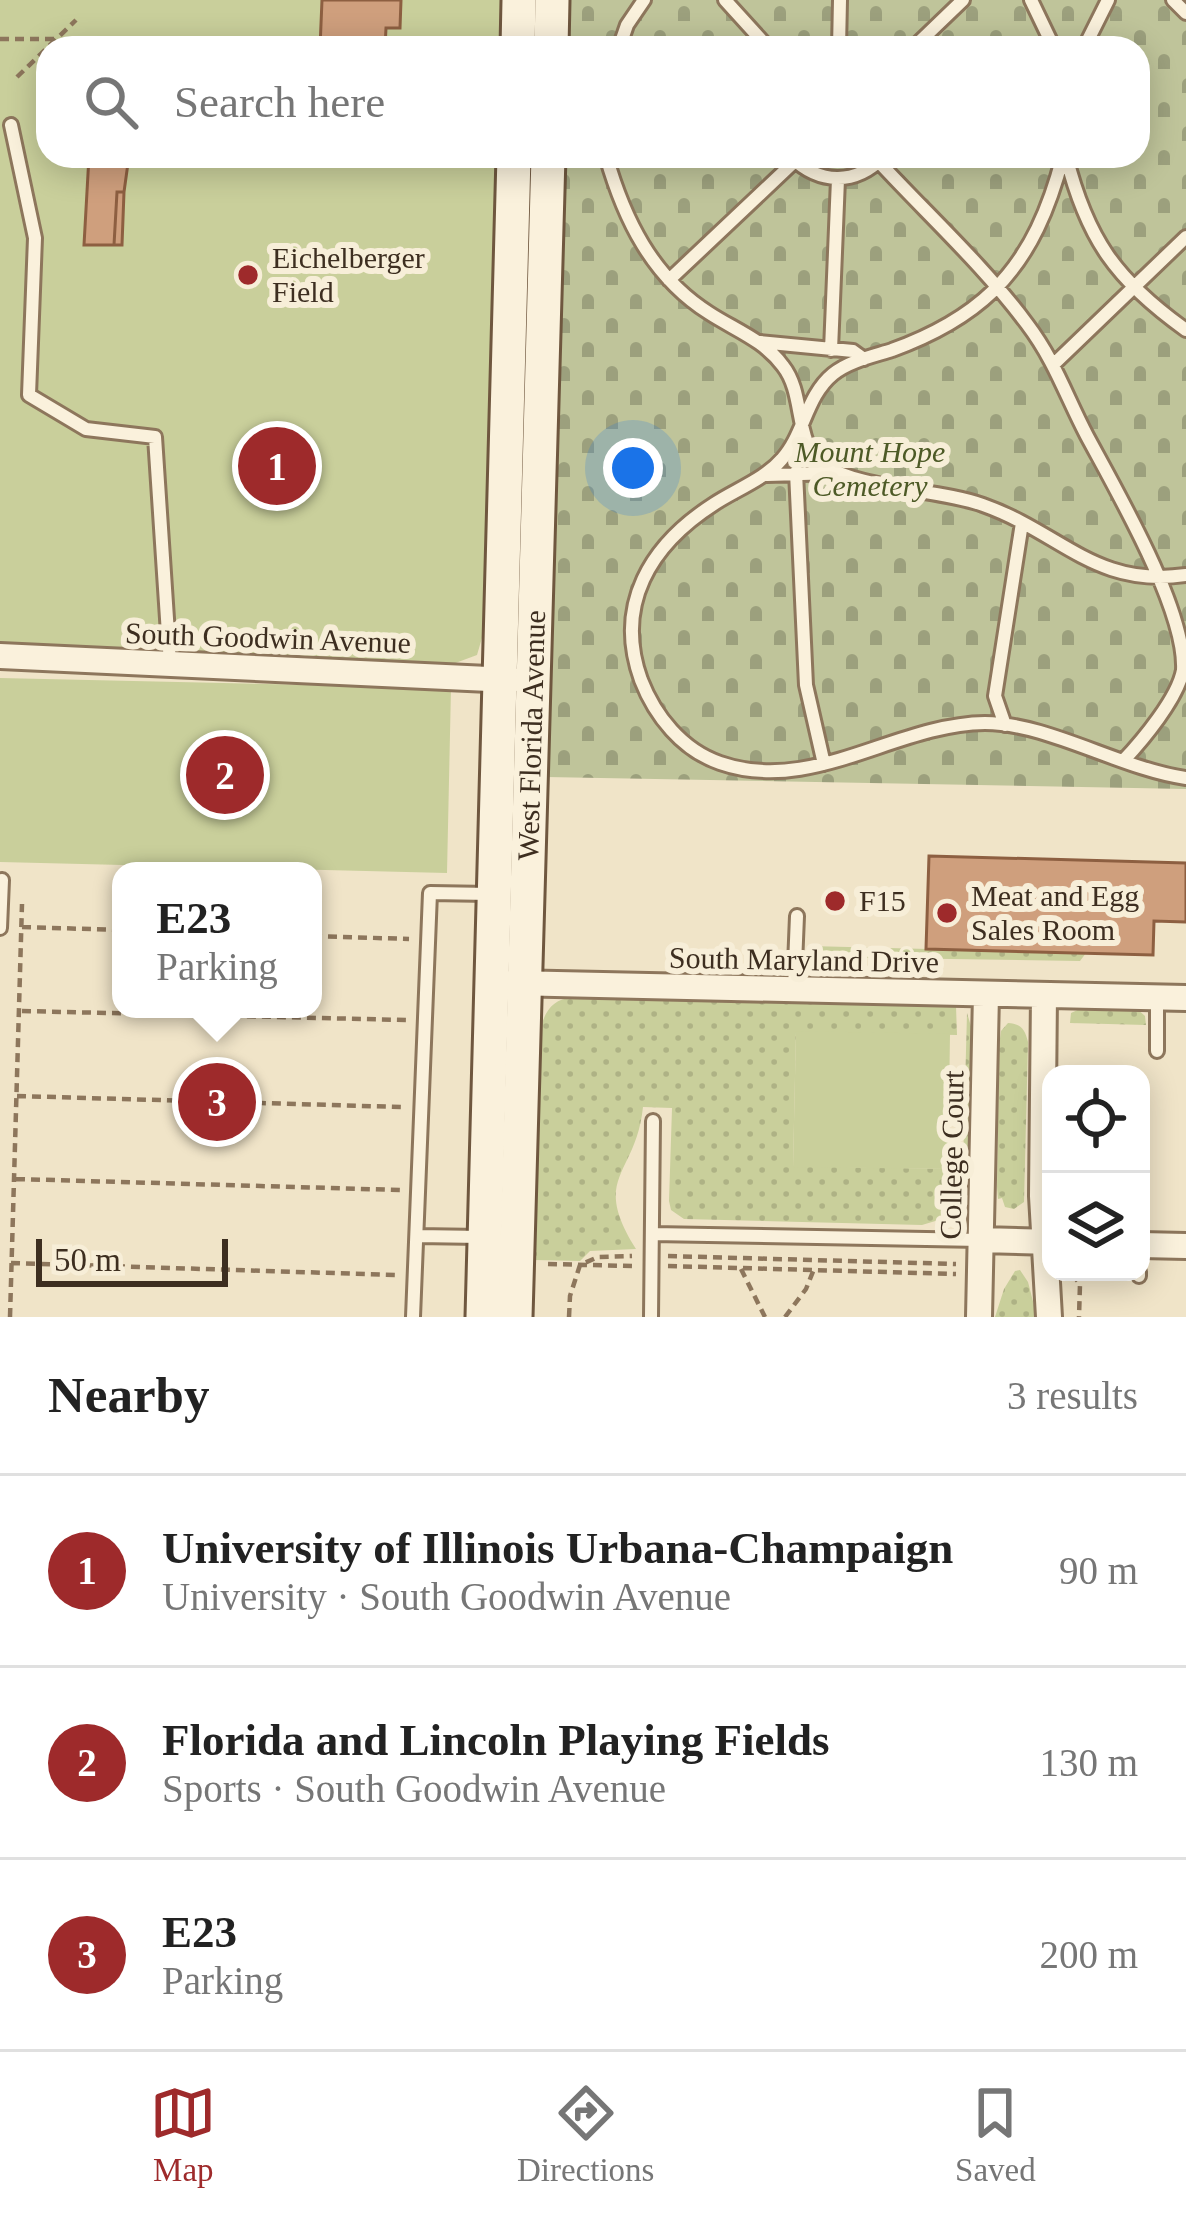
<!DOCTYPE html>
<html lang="en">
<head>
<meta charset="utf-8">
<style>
  :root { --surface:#fff; --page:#f2f2f2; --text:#222; --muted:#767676; --line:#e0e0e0; --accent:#9e2a2b }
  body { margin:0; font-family:Georgia,serif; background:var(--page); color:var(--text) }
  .controls { position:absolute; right:36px; bottom:36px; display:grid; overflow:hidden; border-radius:24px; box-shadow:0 6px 30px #0003 }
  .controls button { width:108px; height:108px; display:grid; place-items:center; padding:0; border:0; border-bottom:3px solid var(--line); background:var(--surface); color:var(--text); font:60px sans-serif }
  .scale { position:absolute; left:36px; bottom:30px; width:192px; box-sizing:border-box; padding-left:12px; border:6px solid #3d2e20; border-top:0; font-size:33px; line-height:42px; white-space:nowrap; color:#3d2e20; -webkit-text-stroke:9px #f7eed8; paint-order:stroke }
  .you { position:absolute; left:633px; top:468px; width:42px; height:42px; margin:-30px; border:9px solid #fff; border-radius:50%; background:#1a73e8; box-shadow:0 0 0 18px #1a73e833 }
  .badge { display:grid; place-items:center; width:78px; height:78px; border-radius:50%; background:var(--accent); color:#fff; font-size:39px; font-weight:700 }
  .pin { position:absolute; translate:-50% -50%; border:6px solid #fff; box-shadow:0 3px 12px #0006 }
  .popup { position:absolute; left:112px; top:862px; width:210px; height:156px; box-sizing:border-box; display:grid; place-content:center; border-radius:24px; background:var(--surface); filter:drop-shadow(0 3px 9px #0005); font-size:39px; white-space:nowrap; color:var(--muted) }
  .popup b { font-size:45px; color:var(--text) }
  .popup::after { content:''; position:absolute; left:50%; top:100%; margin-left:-24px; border:24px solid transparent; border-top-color:var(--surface) }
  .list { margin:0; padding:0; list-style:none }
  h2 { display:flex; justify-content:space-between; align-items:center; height:156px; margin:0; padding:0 48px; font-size:51px }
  h2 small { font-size:39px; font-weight:400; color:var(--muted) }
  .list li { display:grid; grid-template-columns:78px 1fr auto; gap:36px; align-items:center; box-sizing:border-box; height:192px; padding:0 48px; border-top:3px solid var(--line) }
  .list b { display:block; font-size:45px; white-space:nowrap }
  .list p { margin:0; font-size:39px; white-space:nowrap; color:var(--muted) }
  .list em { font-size:39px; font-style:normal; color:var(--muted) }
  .icon { flex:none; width:66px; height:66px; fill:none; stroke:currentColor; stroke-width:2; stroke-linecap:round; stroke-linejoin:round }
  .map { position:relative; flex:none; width:1186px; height:1317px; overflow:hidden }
  .search { position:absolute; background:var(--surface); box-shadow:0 6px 30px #0003; left:36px; right:36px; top:36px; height:132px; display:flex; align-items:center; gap:30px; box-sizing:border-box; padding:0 42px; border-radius:36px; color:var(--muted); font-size:45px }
  .sheet { height:732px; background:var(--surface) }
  nav { display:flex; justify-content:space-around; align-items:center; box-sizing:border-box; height:168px; border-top:3px solid var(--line); background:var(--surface); font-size:33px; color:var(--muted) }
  nav a { display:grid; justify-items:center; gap:6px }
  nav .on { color:var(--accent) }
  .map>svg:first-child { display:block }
  .grass { fill:url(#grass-dots) }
  .cemetery { fill:url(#cemetery-stones) }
  .pitch { fill:#c9cf9b }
  .building { fill:#cf9f7d; stroke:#8d5f41; stroke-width:3 }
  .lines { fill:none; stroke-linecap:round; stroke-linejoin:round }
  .service-casing { stroke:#8d765c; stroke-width:18 }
  .minor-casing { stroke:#8d765c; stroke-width:30 }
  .secondary-casing { stroke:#6f573f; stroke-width:39 }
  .path { stroke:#8d765c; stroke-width:4.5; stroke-dasharray:9 6; stroke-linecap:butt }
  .service { stroke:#faf1dc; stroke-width:12 }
  .minor { stroke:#faf1dc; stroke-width:24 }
  .secondary { stroke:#faf1dc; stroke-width:33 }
  .poi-dot { fill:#9e2a2b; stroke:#f7eed8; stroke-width:4.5 }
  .labels { text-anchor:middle; stroke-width:12; stroke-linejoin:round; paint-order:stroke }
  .poi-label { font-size:30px; fill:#3d2e20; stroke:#f7eed8; text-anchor:start }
  .park-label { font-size:30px; font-style:italic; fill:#4d5a26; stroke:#f7eed8 }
  .street-label { font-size:30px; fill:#3d2e20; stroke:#f7eed8 }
</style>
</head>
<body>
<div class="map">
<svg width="1186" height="1317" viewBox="0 0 1186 1317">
  <defs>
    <pattern id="grass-dots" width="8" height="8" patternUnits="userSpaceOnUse" patternTransform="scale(3)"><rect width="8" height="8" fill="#c9cf9b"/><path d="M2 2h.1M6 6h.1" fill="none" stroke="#aeb285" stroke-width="1.8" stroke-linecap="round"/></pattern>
    <pattern id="cemetery-stones" width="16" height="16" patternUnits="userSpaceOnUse" patternTransform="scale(3)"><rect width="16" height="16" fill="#bfc49a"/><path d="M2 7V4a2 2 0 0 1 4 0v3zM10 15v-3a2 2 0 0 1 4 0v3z" fill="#9ca07d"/></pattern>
  </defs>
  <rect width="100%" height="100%" fill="#f0e4c8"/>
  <path class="grass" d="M809,946L1086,953L1080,961L815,957L809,955Z
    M572,998L956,1006L957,1035L796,1032L793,1166L953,1169L952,1216L922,1225L684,1219L671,1210L669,1201L672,1108L643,1107C636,1176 590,1176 636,1249L590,1251L580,1261L534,1260L541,1027C545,1011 554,998 572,998Z
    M1084,1007L1136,1008L1145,1016L1146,1025L1070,1023L1071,1013Z
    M967,1013L973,1033L970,1180L962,1203Z
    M1008,1023C1021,1024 1025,1029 1028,1042L1024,1202L1014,1209L1005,1207L1002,1198L998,1199L997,1187L999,1046L1001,1031Z
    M1020,1270L1028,1282L1037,1317H995L1004,1289L1015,1271Z"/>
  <path class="cemetery" d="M567,0H1186V789L546,777L562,156H1138V48H565Z"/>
  <path class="pitch" d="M0,0H501L500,48H48V156H497L484,631L477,655L450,665H430L0,644Z
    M0,678L451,688L447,873L0,862Z
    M796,1031L950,1034L948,1169L793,1167Z"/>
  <path class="building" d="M322,0H401L400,28H386L385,48H320Z
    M89,156H129L124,192H117L114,245H84Z
    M117,192H124L122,245H114Z
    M929,856L1186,863V922L1154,921L1153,955L926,949Z"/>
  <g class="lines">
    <g class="service-casing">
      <path id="service" d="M725,0L764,43
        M1031,0L1054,48
        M1173,0L1186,13
        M619,48L627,25L644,0
        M839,48L840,0
        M913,48L963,0
        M1084,48L1108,0
        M11,125L35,238L29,395L86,429L155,437L170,664
        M606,156C624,219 652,277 709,313C735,330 764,340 783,366C806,395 793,443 824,465C858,489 940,489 983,505C1062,533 1095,588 1186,575
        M1063,156C1050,206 1031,254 993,291C965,318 928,337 892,350C873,356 849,361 833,374C806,396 804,435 782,459C765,479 735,490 714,504C650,545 614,605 641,680C655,716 682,750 720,763C812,795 895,724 985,723C1048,723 1121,769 1186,778
        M1066,156C1087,239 1116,280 1186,330
        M791,157C819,184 855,186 883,157
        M879,162C928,215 984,266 1027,324C1055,361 1066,396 1087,436C1116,490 1186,610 1183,670C1178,698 1142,741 1123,761
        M669,280L795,161
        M760,342L853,351L864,359
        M831,350L838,179
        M1055,363L1186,237
        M796,472L806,685L824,764
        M767,475L836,473
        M1005,725L995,696L1022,523
        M0,928L2,880
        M794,989L797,916
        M1157,998V1051
        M653,1234L981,1240
        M417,1236L481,1237
        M1139,1276V1272
        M413,1317L430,893L490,894
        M651,1317L653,1121"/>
    </g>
    <g class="minor-casing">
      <path id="minor" d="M0,656L512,680
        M511,983L1186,998
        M1044,995L1042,1196L1049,1317
        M981,1240L1051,1242
        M1141,1245L1186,1246
        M979,1317L986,994"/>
    </g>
    <g class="secondary-casing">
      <g id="secondary">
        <path d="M518,48L519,0"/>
        <path d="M551,48L552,0"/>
        <path d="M483,1317L514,156"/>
        <path id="s1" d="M515,1317L548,156"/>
      </g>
    </g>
    <path class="path" d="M0,39H54
      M17,77L76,20
      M22,927L121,930
      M313,936L409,939
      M22,1011L406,1020
      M17,1096L401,1107
      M16,1179L400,1190
      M668,1256L956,1264
      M11,1263L395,1275
      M548,1264L632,1266
      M668,1266L956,1274
      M741,1269L765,1317
      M1072,1274L1080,1284L1079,1317
      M10,1317L22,904
      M569,1317L570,1296L580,1265L598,1257L632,1256
      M785,1317L806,1289L814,1269"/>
    <use href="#service" class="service"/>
    <use href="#minor" class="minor"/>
    <use href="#secondary" class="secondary"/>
  </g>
  <g class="poi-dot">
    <circle cx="248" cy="275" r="12"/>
    <circle cx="835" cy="901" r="12"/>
    <circle cx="947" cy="913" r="12"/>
  </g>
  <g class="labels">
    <g class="poi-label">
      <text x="272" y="268">Eichelberger<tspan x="272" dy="34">Field</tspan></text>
      <text x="971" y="906">Meat and Egg<tspan x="971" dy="34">Sales Room</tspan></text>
      <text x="859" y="911">F15</text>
    </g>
    <g class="park-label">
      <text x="870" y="462">Mount Hope<tspan x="870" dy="34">Cemetery</tspan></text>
    </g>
    <g class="street-label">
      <text transform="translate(268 638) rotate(2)" y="10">South Goodwin Avenue</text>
      <text dy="10" stroke="none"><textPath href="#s1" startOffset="582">West Florida Avenue</textPath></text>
      <text transform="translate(804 960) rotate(1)" y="10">South Maryland Drive</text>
      <text transform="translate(952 1155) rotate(-89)" y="10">College Court</text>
    </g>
  </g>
</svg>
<div class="controls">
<button><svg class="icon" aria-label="locate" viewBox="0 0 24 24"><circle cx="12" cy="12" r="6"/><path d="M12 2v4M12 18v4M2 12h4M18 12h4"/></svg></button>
<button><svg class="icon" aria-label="layers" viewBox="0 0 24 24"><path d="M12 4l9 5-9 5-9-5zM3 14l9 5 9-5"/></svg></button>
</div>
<div class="scale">50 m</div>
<div class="you"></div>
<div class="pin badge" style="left:277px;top:466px">1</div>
<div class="pin badge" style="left:225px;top:775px">2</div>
<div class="pin badge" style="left:217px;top:1102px">3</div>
<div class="popup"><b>E23</b>Parking</div>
<div class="search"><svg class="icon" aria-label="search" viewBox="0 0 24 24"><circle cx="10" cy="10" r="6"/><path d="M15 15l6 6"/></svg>Search here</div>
</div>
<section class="sheet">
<h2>Nearby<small>3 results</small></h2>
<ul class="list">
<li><span class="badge">1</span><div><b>University of Illinois Urbana-Champaign</b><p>University · South Goodwin Avenue</p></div><em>90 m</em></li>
<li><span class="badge">2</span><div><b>Florida and Lincoln Playing Fields</b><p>Sports · South Goodwin Avenue</p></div><em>130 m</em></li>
<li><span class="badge">3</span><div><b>E23</b><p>Parking</p></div><em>200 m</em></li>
</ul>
</section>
<nav>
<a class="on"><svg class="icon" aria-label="map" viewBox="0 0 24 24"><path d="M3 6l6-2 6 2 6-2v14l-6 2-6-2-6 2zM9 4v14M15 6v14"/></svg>Map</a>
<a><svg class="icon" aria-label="directions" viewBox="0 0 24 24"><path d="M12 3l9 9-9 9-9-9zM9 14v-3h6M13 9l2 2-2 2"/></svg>Directions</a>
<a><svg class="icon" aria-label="saved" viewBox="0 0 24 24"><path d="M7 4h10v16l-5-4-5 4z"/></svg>Saved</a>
</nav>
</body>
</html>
